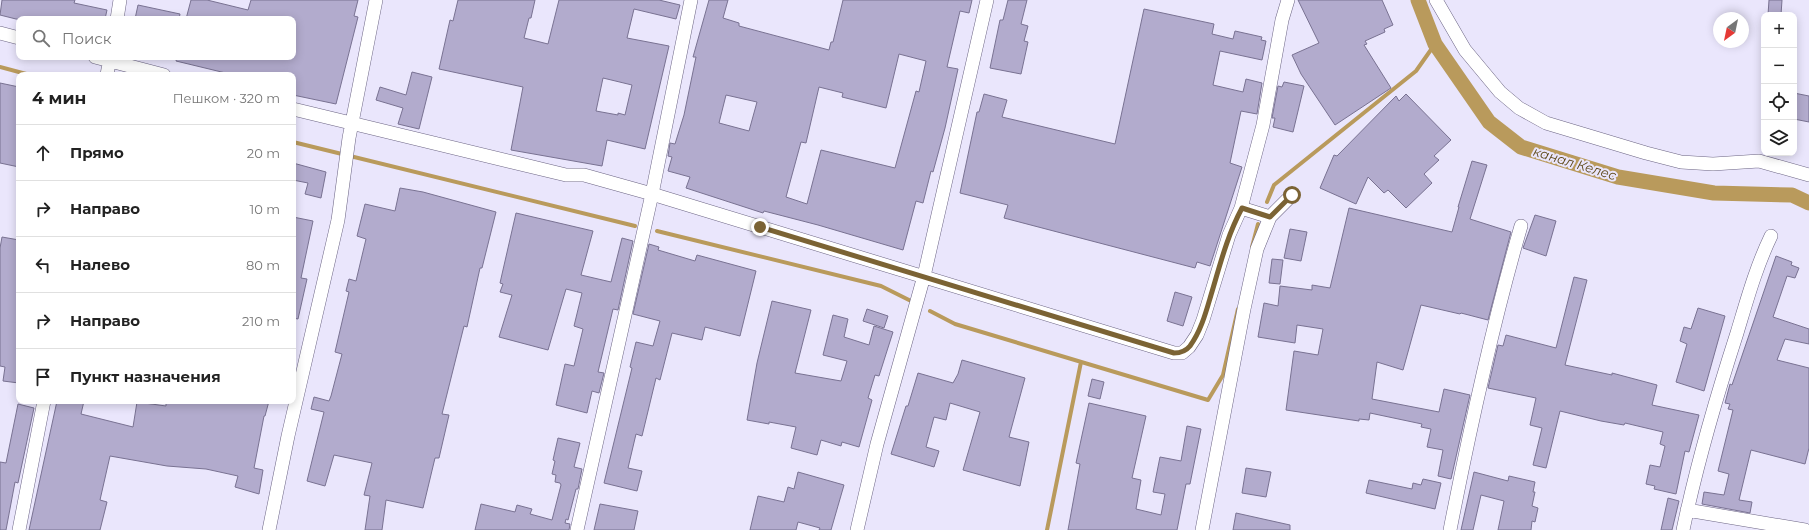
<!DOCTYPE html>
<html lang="ru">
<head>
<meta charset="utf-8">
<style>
  :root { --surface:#fff; --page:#f2f2f2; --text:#222; --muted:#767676; --line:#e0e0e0 }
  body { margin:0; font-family:Montserrat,sans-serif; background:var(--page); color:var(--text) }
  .controls { position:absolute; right:12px; top:12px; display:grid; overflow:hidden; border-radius:8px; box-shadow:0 2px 10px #0003 }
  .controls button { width:36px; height:36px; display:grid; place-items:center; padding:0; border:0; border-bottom:1px solid var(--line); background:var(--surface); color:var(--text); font:20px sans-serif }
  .compass { position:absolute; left:1713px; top:12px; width:36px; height:36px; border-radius:50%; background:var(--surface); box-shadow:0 2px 10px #0003; rotate:213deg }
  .stop { position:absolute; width:12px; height:12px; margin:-9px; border:3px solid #7b6334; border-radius:50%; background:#fff }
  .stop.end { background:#7b6334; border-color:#fff; box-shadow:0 1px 4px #0008 }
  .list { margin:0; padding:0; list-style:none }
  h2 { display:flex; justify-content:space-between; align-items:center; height:52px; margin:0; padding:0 16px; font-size:17px }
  h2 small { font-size:13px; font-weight:400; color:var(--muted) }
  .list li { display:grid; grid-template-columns:26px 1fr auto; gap:12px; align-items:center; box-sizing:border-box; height:56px; padding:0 16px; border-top:1px solid var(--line) }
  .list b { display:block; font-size:15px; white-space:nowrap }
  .list em { font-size:13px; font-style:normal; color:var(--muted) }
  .icon { flex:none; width:22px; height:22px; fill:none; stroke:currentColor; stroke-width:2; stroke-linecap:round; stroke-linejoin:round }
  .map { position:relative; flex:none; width:1809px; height:530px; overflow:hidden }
  .search { position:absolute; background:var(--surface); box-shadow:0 2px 10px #0003; left:16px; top:16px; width:280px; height:44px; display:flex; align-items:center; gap:10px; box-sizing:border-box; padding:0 14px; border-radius:8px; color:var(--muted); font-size:15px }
  .panel { position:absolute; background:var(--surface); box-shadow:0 2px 10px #0003; left:16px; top:72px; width:280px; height:332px; border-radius:8px }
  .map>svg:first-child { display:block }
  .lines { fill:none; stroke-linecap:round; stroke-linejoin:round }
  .stream { stroke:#b99a5c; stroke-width:4 }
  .canal { stroke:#b99a5c; stroke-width:15 }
  .building { fill:#b2abcd; stroke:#797292; fill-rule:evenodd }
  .minor-casing { stroke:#6c6584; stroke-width:14 }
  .minor { stroke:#fff; stroke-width:13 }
  .route { stroke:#7b6334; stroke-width:5 }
  .labels { text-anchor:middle; stroke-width:4; stroke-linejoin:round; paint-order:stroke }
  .water-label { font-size:13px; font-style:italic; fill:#5c4615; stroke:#eae6fc }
</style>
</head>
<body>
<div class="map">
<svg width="1809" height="530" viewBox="0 0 1809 530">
  <rect width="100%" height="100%" fill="#eae6fc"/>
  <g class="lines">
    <path class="stream" d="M0,67L30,75
      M293,142L635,226
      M1267,202L1274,185L1416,71L1435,44
      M657,231L881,286L909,300
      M1252,247L1258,224
      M930,311L955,324L1208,400L1223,375L1238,309
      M1047,530L1081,362"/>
    <path class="canal" d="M1418,0L1435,44L1489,122L1521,147L1618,177L1714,193L1792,195L1809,203"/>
  </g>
  <path class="building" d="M2,0H75L74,3L107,10L105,19H16L0,15Z
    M191,0H207L248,10L251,0H358L354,16L358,17L336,104L293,95V75H234L176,61L177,57H293V19H186Z
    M458,0H535L531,18H529L524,38L548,44L559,0H659L680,5L676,19L634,9L627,38L669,46L645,149L607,140L602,166L511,150L523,87L439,69L450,20L453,21ZM603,78L632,85L625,115L618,113V115L596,111Z
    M709,0H728L723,18L739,23V26L829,50L831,42H833L843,0H972L969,13L960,11L947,67L958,69L945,128L933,172L931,171L923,203L916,201L903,250L818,225L764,211L763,213L686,188L690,177L668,171L672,157L668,156L670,143L675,144L684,115L696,57H693ZM899,54L926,61L919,92L916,91L895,168L821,150L807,204L786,197L801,142L806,143L819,87L843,93L842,97L886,108ZM726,95L757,102L749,131L719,123Z
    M1008,0H1027L1021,24L1028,26L1024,41L1028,42L1021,74L990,68L1000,20H1003Z
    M1298,0H1382L1393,25L1384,29L1385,32L1365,41L1367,44L1364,45L1391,88L1335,125L1301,74L1292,55L1319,43Z
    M1769,0H1782L1781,15H1768Z
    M138,5L180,14L179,19H135Z
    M1144,9L1214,24L1212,34L1233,39L1235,31L1262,37L1261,40L1266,41L1262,60L1220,51L1213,85L1243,92L1246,79L1262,83L1257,114L1241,111L1230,163L1242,167L1210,266L1197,262L1195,268L1004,218L1008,205L960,193L977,112H979L984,94L1007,100L1002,117L1115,144Z
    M412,72L432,77L419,129L398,124L403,108L376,100L380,87L406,95Z
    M1284,82L1304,86L1293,132L1273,127L1275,118H1272L1278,86L1282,87Z
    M0,83L19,87V167L0,163Z
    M1794,93L1809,96V122L1794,119Z
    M1406,94L1451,140L1434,156L1439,160L1424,174L1432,183L1406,208L1388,190L1384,193L1368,177L1356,204L1320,188L1334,155L1337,156L1396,96L1399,101Z
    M1472,161L1487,165L1470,219L1511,232L1488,320L1461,313L1460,314L1421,305L1403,370L1377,362L1372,399L1439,412L1444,389L1470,395L1451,479L1438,476L1443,450L1427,447L1431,429L1421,427L1422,424L1370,413L1369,420L1359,419V421L1286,410L1294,351L1318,355L1323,329L1297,325L1295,343L1258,337L1264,303L1278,306L1280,286L1312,290V285L1330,288L1349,208L1452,232L1459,207H1458Z
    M293,163L326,172L321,198L305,194L308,183L293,180Z
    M400,188L423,192L496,212L482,268H480L467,327L464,326L442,414L449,415L439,458H435L423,508L386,500L382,530H365L370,496L364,495L372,463L334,455L325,486L307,481L324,412L311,409L314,397L329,401L331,396L342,354L335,352L349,292L346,291L349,279L356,281L366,239L357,236L365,204L395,211Z
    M516,213L593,231L581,275L611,282L622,238L633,241L618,310L613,309L598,372L604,373L599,393L592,391L587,413L556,405L565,364L574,366L583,329L574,326L582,293L566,289L548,350L499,337L512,295L500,292L503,284L500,283Z
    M1535,215L1556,221L1546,256L1523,248Z
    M293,217L313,221L301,278L307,279L298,319L293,318Z
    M1290,229L1307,232L1301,261L1284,258Z
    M2,237L19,240V383L3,381L5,367L0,366V248Z
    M649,244L659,247L658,250L695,261L697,255L756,271L740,336L705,327L702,340L672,333L660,380L656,378L642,436L636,434L628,468L642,471L637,491L604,483L632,368L630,367L636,342L653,346L660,321L633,314Z
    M1776,256L1792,262L1791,265L1799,268L1795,278L1787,276L1773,317L1809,329V344L1785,339L1777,360L1809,368V448L1805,464L1751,450L1739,500L1752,502L1750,513L1702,504L1704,492L1724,495L1729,474L1718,471L1733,410L1728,409L1730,404L1725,403L1730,384L1732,385Z
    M1272,259L1283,260L1280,284L1269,283Z
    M1574,277L1587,280L1565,365L1612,375V373L1657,385L1652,405L1699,415L1689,452L1685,451L1676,494L1654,489L1655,486L1646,484L1650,465L1660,467L1665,446L1660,444L1663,432L1625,423L1624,425L1601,421L1560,411L1546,468L1533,465L1542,428L1530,425L1536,398L1488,388L1498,345L1503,346L1506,335L1556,348Z
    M1175,292L1192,297L1183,326L1167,321Z
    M772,301L811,310L795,373L841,381L847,361L823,355L833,315L848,319L844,337L869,345L874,326L893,332L879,376L875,375L868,398L872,400L859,447L842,442L841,446L821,440L817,455L791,448L796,427L769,422V424L747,420L757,363Z
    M1698,308L1725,316L1704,391L1676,382L1687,344L1680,341L1684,327L1691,329Z
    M867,309L888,316L884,328L863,321Z
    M962,360L1025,378L1009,437L1029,442L1020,486L963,470L980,412L950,403L946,420L934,417L926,447L939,451L934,467L891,454L906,406H908L918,373L953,383L958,374Z
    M1092,379L1104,382L1100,399L1088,396Z
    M57,401H84L81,414L133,427L137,402L166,406V401H269L265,416H264L254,468L263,470L259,494L235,487L238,476L206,469L167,466L110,456L100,500L107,502L100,530H29Z
    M1089,403L1146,416L1132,478L1141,480L1136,509L1161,515L1165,494L1153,492L1160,457L1181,461L1187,426L1201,429L1190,484H1186L1177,530H1068L1080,464L1076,463Z
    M18,404L34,408L18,483L15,482L6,530H0V462L6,463Z
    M558,438L580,443L574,467L582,469L578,489H576L568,520L566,519L565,523L570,524L569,530H475L481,504L515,512L517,505L532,509L530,514L552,520L561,485L560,483L555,482L556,475L552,474L555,461L553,460Z
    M1246,468L1271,472L1266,497L1242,493Z
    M798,472L844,485L831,530H819L820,528L798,522L796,530H750L758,496L784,502L788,487L794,489Z
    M1474,472L1508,481L1509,476L1535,482L1533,492H1535L1532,506L1538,508L1535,522L1532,521L1531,530H1498L1504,501L1481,495L1473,530H1461Z
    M1423,479L1441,483L1435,509L1366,493L1369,480L1412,489L1413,483L1421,485Z
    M1668,498L1679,501L1672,530H1661Z
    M600,504L638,511L634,530H594Z
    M1236,513L1290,525V530H1233Z"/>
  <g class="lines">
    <g class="minor-casing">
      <path id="minor" d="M1436,0L1465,50L1500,92L1519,108L1546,123L1646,153L1681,162L1713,164L1759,161L1809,175
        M117,19L120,0
        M0,33L19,38
        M95,57L164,75
        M107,75L110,57
        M293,109L566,175H584L652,194L1174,353H1182L1189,347L1197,335L1203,320L1229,235L1241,208L1263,125L1282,20L1288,0
        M1241,208L1270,217
        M1687,510L1805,530
        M19,530L44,401
        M269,530L288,436L338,220L349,138L376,0
        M577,530L652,194L691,0
        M857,530L877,444L924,276L987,0
        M1202,530L1244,309L1257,249L1270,217L1292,195
        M1450,530C1470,428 1492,326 1521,226
        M1683,530C1697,463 1716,398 1737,333C1747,300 1756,267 1771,236"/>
    </g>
    <use href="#minor" class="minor"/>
  </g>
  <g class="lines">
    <path class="route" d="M760,227L1174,353C1181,353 1186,351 1190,346C1201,331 1206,312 1211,295C1220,265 1227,236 1242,208L1270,217L1292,195"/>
  </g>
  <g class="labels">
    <g class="water-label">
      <text transform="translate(1575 163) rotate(17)" y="5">канал Келес</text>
    </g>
  </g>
</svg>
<div class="controls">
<button>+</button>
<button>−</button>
<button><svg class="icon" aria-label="locate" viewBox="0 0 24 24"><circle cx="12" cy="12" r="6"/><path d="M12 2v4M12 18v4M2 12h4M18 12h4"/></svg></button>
<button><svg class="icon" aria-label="layers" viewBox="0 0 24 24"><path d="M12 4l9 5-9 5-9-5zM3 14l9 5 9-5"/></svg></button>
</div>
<svg class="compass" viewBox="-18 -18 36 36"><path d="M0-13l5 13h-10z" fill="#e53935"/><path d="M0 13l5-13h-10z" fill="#767676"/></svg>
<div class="stop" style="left:1292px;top:195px"></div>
<div class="stop end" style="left:760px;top:227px"></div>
<div class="search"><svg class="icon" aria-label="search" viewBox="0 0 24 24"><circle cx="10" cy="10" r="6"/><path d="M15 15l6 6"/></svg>Поиск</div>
<section class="panel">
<h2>4 мин<small>Пешком · 320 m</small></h2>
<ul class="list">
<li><svg class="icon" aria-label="ahead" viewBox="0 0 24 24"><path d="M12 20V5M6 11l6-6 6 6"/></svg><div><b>Прямо</b></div><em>20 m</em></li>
<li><svg class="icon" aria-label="right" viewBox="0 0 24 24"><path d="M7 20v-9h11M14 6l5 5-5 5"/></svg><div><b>Направо</b></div><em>10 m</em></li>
<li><svg class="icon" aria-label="left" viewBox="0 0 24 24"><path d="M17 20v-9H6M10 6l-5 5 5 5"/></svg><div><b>Налево</b></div><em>80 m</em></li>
<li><svg class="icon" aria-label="right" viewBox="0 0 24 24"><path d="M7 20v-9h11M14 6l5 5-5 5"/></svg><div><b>Направо</b></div><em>210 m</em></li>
<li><svg class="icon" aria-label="arrive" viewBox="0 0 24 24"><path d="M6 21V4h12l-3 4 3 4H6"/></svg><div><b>Пункт назначения</b></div></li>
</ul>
</section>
</div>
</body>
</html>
